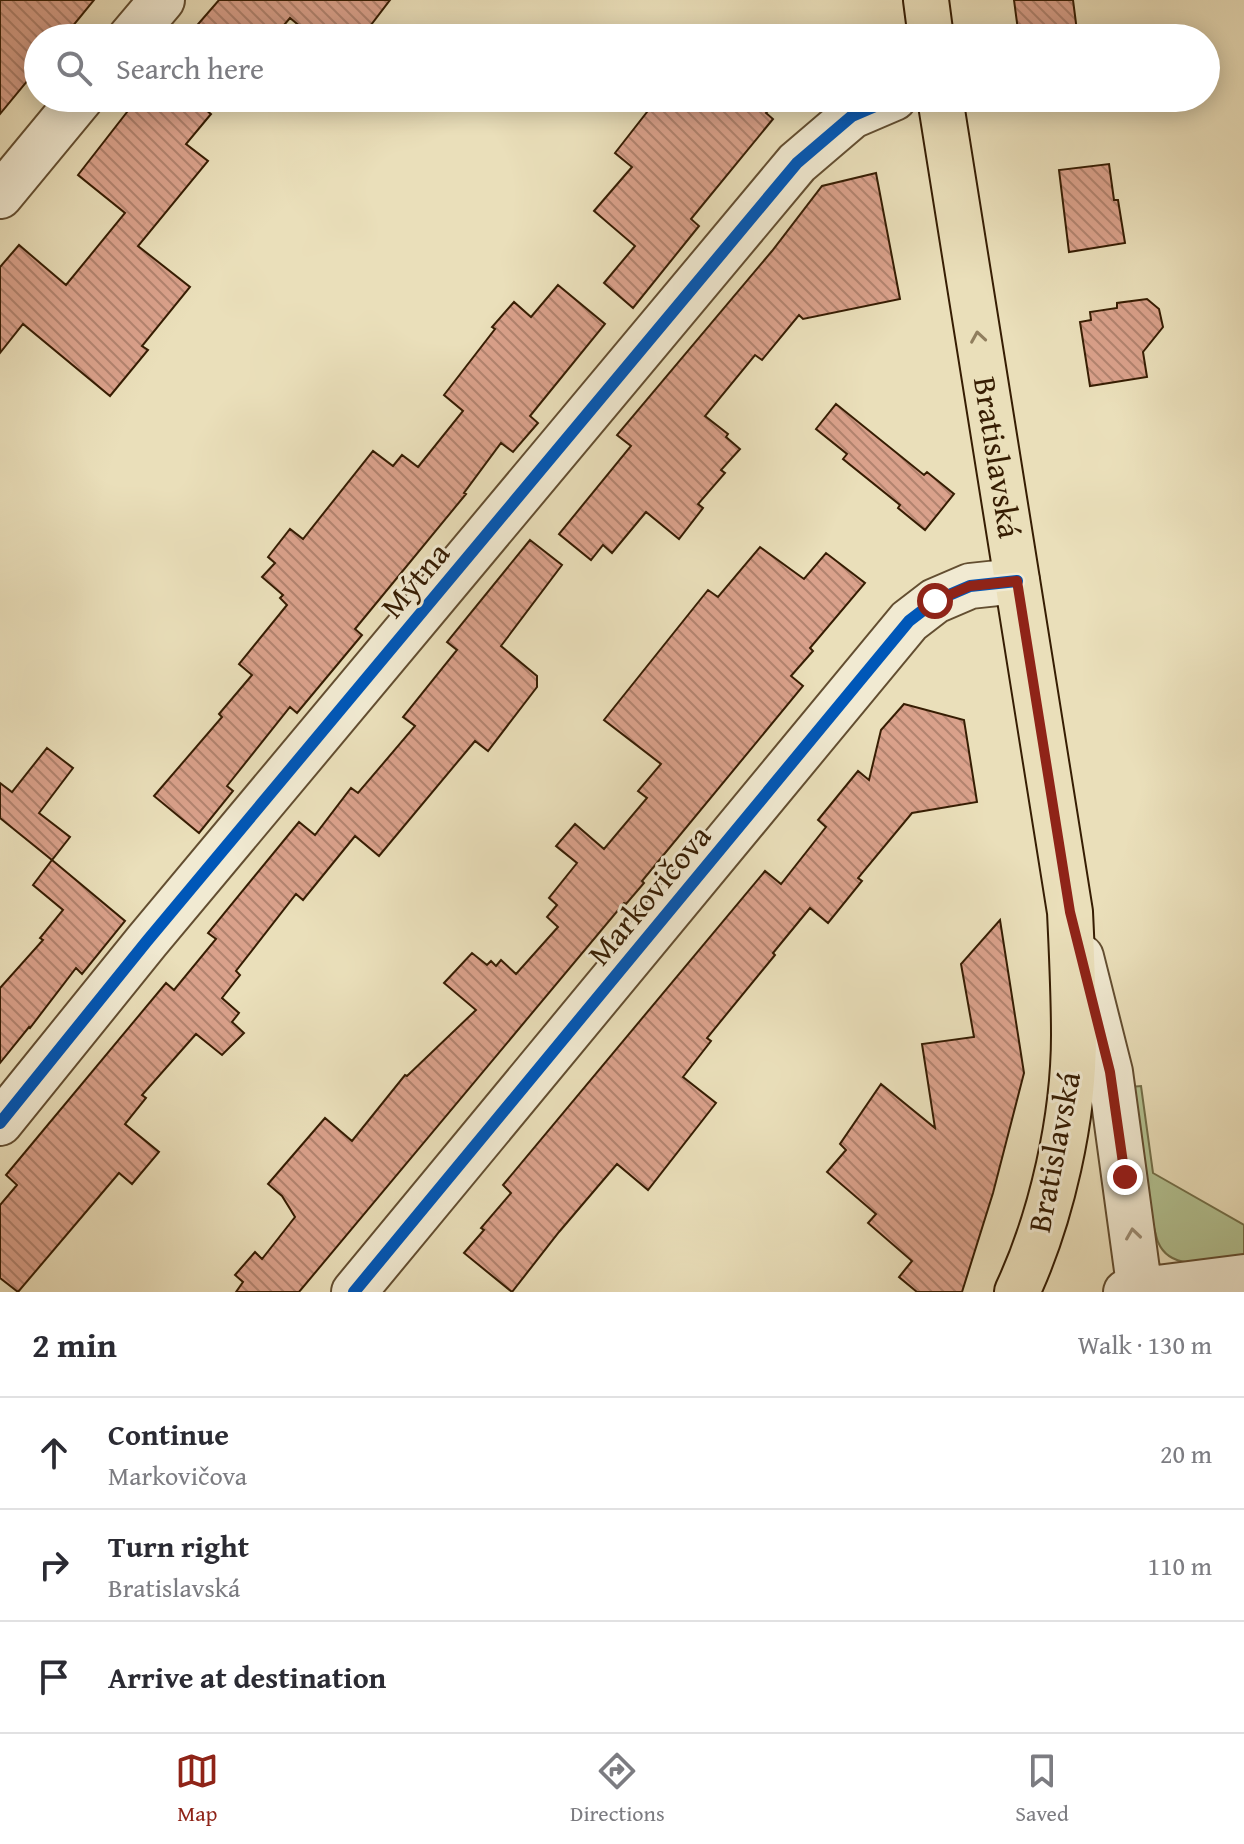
<!DOCTYPE html>
<html lang="en">
<head>
<meta charset="utf-8">
<style>
  :root { --surface:#fff; --page:#f7f7f7; --text:#2b2b33; --muted:#7c7c81; --line:#e1e1e2; --accent:#8f2418 }
  body { margin:0; font-family:"Gentium Book Plus",serif; background:var(--page); color:var(--text) }
  .stop { position:absolute; width:24px; height:24px; margin:-18px; border:6px solid #8f2418; border-radius:50%; background:#fff }
  .stop.end { background:#8f2418; border-color:#fff; box-shadow:0 2px 8px #0008 }
  .list { margin:0; padding:0; list-style:none }
  h2 { display:flex; justify-content:space-between; align-items:center; height:104px; margin:0; padding:0 32px; font-size:34px }
  h2 small { font-size:26px; font-weight:400; color:var(--muted) }
  .list li { display:grid; grid-template-columns:52px 1fr auto; gap:24px; align-items:center; box-sizing:border-box; height:112px; padding:0 32px; border-top:2px solid var(--line) }
  .list b { display:block; font-size:30px; white-space:nowrap }
  .list p { margin:0; font-size:26px; white-space:nowrap; color:var(--muted) }
  .list em { font-size:26px; font-style:normal; color:var(--muted) }
  .icon { flex:none; width:44px; height:44px; fill:none; stroke:currentColor; stroke-width:2; stroke-linecap:round; stroke-linejoin:round }
  .map { position:relative; flex:none; width:1244px; height:1292px; overflow:hidden }
  .search { position:absolute; background:var(--surface); box-shadow:0 4px 20px #0003; left:24px; right:24px; top:24px; height:88px; display:flex; align-items:center; gap:20px; box-sizing:border-box; padding:0 28px; border-radius:44px; color:var(--muted); font-size:30px }
  .sheet { height:440px; background:var(--surface) }
  nav { display:flex; justify-content:space-around; align-items:center; box-sizing:border-box; height:112px; border-top:2px solid var(--line); background:var(--surface); font-size:22px; color:var(--muted) }
  nav a { display:grid; justify-items:center; gap:4px }
  nav .on { color:var(--accent) }
  .map>svg:first-child { display:block }
  .grass { fill:#b3c292; stroke:#74704a; stroke-width:2 }
  .building { fill:url(#building-back-hatch); stroke:#361d03; stroke-width:2 }
  .lines { fill:none; stroke-linecap:round; stroke-linejoin:round }
  .minor-casing { stroke:#634e31; stroke-width:48 }
  .major-casing { stroke:#361d03; stroke-width:48 }
  .minor { stroke:#f1ead2; stroke-width:44 }
  .major { stroke:#eadfba; stroke-width:44 }
  .cycleway-casing { stroke:#f1ead2; stroke-width:17 }
  .cycleway { stroke:#0057b8; stroke-width:12 }
  .oneway { stroke:#907e5e }
  .oneway2 { stroke:#9d8e75 }
  .route { stroke:#8f2418; stroke-width:10 }
  .labels { text-anchor:middle; stroke-width:6; stroke-linejoin:round; paint-order:stroke }
  .street-label { font-size:32px; fill:#361d03; stroke:#f1ead2 }
</style>
</head>
<body>
<div class="map">
<svg width="1244" height="1292" viewBox="0 0 1244 1292">
  <defs>
    <pattern id="building-back-hatch" width="6" height="6" patternUnits="userSpaceOnUse" patternTransform="scale(2)"><rect width="6" height="6" fill="#daa18b"/><path d="M-1 5l2 2M0 0l6 6M5-1l2 2" fill="none" stroke="#b2836f"/></pattern>
  </defs>
  <rect width="100%" height="100%" fill="#eadfba"/>
  <filter id="stains"><feTurbulence type="fractalNoise" baseFrequency=".0025" numOctaves="4"/><feColorMatrix values="0 0 0 0 .2 0 0 0 0 .09 0 0 0 0 .02 0 0 0 .5 -.17"/></filter>
  <radialGradient id="worn" r=".72"><stop offset=".6" stop-color="#630" stop-opacity="0"/><stop offset="1" stop-color="#630" stop-opacity=".3"/></radialGradient>
  <path class="grass" d="M1141,1086L1153,1173L1244,1225V1257C1217,1260 1172,1275 1158,1242C1156,1237 1155,1230 1153,1224L1130,1087Z"/>
  <path class="building" d="M0,0H94L63,38H38V68L0,114Z
    M219,0H390L361,38H314L290,18L273,38H186Z
    M1014,0H1073L1077,31L1019,38Z
    M138,98H192L211,114L186,144L208,161L138,246L190,287L142,346L148,350L110,396L23,324L0,353V267L19,245L66,285L125,213L78,175Z
    M658,98H779L766,113L773,119L691,219L699,226L633,308L604,283L635,246L594,211L632,167L615,153Z
    M1109,164L1114,200H1118L1125,243L1069,252L1059,170Z
    M876,173L900,299L803,319L799,315L762,360L755,355L705,416L728,434L726,437L740,449L721,470L725,473L698,504L703,508L679,539L646,512L612,553L603,545L591,560L559,534L631,446L617,435L772,251L822,186Z
    M558,285L605,324L530,416L538,423L513,452L501,443L464,493L466,494L355,629L362,635L297,713L290,707L227,786L233,791L199,833L154,796L222,717L219,714L252,675L239,664L287,605L280,598L283,595L262,577L275,563L268,557L290,529L303,539L373,451L393,466L402,455L418,467L463,411L444,395L495,329L492,327L514,302L531,317Z
    M1147,299L1159,309L1163,327L1143,352L1147,377L1090,386L1080,322L1091,320L1090,312L1117,308V303Z
    M836,404L924,475L927,472L954,494L925,530L898,508L900,505L843,459L847,454L816,429Z
    M530,540L562,565L501,646L537,676V687L488,751L475,741L379,856L355,836L303,900L296,894L236,971L240,975L222,998L239,1013L232,1022L244,1033L222,1055L196,1034L142,1095L146,1098L125,1124L159,1152L132,1184L119,1173L18,1292L0,1278V1205L17,1185L6,1175L166,983L174,990L216,939L208,933L299,822L315,835L351,788L358,793L415,726L403,717L457,650L447,642Z
    M760,547L804,579L826,553L865,583L810,648L813,651L791,676L803,686L642,881L644,883L626,904L624,903L299,1292H236L243,1282L235,1275L255,1252L262,1259L295,1217L282,1196L268,1184L325,1118L352,1141L405,1075L407,1076L476,1010L444,983L472,953L487,965L491,961L496,966L501,960L516,974L558,927L547,917L557,905L549,898L577,863L556,846L575,824L604,849L647,798L638,791L661,764L604,720L708,590L718,597Z
    M904,704L964,720L977,802L912,813L858,878L862,881L828,923L810,908L773,953L775,955L707,1038L711,1041L683,1077L716,1103L648,1190L617,1164L559,1232L512,1292L464,1253L484,1230L481,1228L511,1193L503,1185L765,871L781,884L826,827L818,820L858,771L869,780L881,730Z
    M47,748L73,768L39,813L70,837L52,860L0,818V783L12,792Z
    M52,860L125,921L82,974L76,968L30,1028L29,1027L0,1063V988L43,940L40,938L63,910L33,885Z
    M1000,920L1024,1073L993,1193L962,1292H917L899,1277L912,1261L868,1223L876,1214L827,1172L846,1150L840,1144L881,1084L935,1128L922,1044L974,1037L961,964Z"/>
  <g class="lines">
    <g class="minor-casing">
      <path id="minor" d="M130,38L162,0
        M0,196L81,98
        M1081,957L1110,1072L1140,1292
        M0,1123L147,941L797,163L852,116L894,98
        M354,1292L909,621L935,601L970,586L1017,581
        M1126,1292L1244,1277"/>
    </g>
    <g class="major-casing">
      <g id="major">
        <path d="M926,0L931,38"/>
        <path id="s1" d="M940,98L1070,912C1072,953 1074,994 1074,1035C1074,1118 1052,1217 1017,1292"/>
      </g>
    </g>
    <use href="#minor" class="minor"/>
    <use href="#major" class="major"/>
    <g class="cycleway-casing">
      <path id="cycleway" d="M0,1123L147,941L797,163L852,116L894,98
        M354,1292L909,621L935,601L970,586L1017,581"/>
    </g>
    <use href="#cycleway" class="cycleway"/>
  </g>
  <defs><path id="oneway-chevron" d="M-2-3.5L2.5 0L-2 3.5" fill="none" stroke-width="1.6" stroke-linecap="round" stroke-linejoin="round" transform="scale(2)"/></defs>
  <use class="oneway" href="#oneway-chevron" transform="translate(978 337) rotate(-99)"/>
  <use class="oneway2" href="#oneway-chevron" transform="translate(1133 1234) rotate(-98)"/>
  <g class="lines">
    <path class="route" d="M935,601L970,586L1017,581L1070,912L1110,1072L1125,1177"/>
  </g>
  <g class="labels">
    <g class="street-label">
      <text dy="11" stroke="none"><textPath href="#s1" startOffset="364">Bratislavská</textPath></text>
      <text transform="translate(415 580) rotate(-50)" y="11">Mýtna</text>
      <text transform="translate(649 895) rotate(-50)" y="11">Markovičova</text>
      <text transform="translate(1054 1152) rotate(-79)" y="11">Bratislavská</text>
    </g>
  </g>
  <rect width="100%" height="100%" filter="url(#stains)"/>
  <rect width="100%" height="100%" fill="url(#worn)"/>
</svg>
<div class="stop" style="left:935px;top:601px"></div>
<div class="stop end" style="left:1125px;top:1177px"></div>
<div class="search"><svg class="icon" aria-label="search" viewBox="0 0 24 24"><circle cx="10" cy="10" r="6"/><path d="M15 15l6 6"/></svg>Search here</div>
</div>
<section class="sheet">
<h2>2 min<small>Walk · 130 m</small></h2>
<ul class="list">
<li><svg class="icon" aria-label="ahead" viewBox="0 0 24 24"><path d="M12 20V5M6 11l6-6 6 6"/></svg><div><b>Continue</b><p>Markovičova</p></div><em>20 m</em></li>
<li><svg class="icon" aria-label="right" viewBox="0 0 24 24"><path d="M7 20v-9h11M14 6l5 5-5 5"/></svg><div><b>Turn right</b><p>Bratislavská</p></div><em>110 m</em></li>
<li><svg class="icon" aria-label="arrive" viewBox="0 0 24 24"><path d="M6 21V4h12l-3 4 3 4H6"/></svg><div><b>Arrive at destination</b></div></li>
</ul>
</section>
<nav>
<a class="on"><svg class="icon" aria-label="map" viewBox="0 0 24 24"><path d="M3 6l6-2 6 2 6-2v14l-6 2-6-2-6 2zM9 4v14M15 6v14"/></svg>Map</a>
<a><svg class="icon" aria-label="directions" viewBox="0 0 24 24"><path d="M12 3l9 9-9 9-9-9zM9 14v-3h6M13 9l2 2-2 2"/></svg>Directions</a>
<a><svg class="icon" aria-label="saved" viewBox="0 0 24 24"><path d="M7 4h10v16l-5-4-5 4z"/></svg>Saved</a>
</nav>
</body>
</html>
